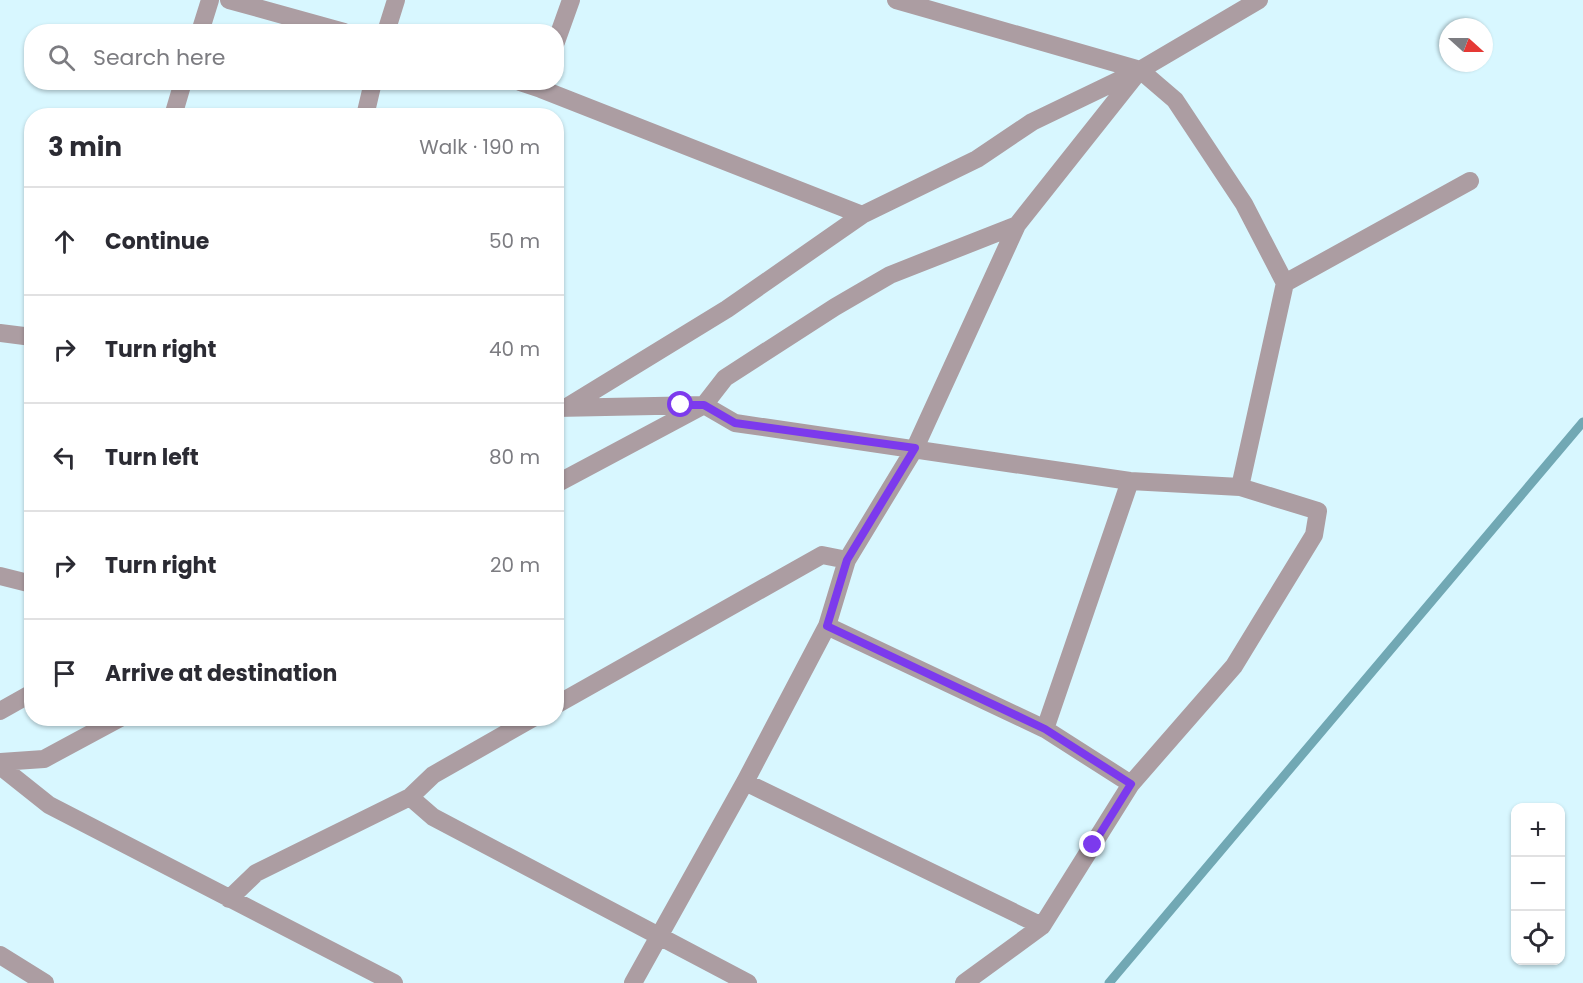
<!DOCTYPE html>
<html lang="en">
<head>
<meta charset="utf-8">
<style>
  :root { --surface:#fff; --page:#f7f7f7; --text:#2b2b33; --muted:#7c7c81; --line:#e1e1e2 }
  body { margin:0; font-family:Poppins,sans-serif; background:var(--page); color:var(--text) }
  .controls { position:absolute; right:18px; bottom:18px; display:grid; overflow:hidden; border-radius:12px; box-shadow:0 2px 4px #0004 }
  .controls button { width:54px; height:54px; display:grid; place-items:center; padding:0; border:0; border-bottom:2px solid var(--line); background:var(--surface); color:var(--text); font:30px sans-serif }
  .compass { position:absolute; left:1439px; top:18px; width:54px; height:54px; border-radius:50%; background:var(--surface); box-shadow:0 2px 4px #0004; rotate:111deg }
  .stop { position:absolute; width:18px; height:18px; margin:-14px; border:4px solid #7c3aed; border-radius:50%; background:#fff }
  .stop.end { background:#7c3aed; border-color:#fff; box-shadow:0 2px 6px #0008 }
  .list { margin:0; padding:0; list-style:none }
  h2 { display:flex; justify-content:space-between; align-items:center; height:78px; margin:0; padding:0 24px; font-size:26px }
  h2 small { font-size:20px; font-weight:400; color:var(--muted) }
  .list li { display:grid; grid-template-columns:39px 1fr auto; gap:18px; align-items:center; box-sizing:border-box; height:108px; padding:0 24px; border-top:2px solid var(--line) }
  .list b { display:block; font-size:22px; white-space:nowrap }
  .list em { font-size:20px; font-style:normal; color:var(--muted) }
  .icon { flex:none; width:33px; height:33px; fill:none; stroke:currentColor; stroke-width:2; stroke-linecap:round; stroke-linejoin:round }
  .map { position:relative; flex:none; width:1583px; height:983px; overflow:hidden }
  .search { position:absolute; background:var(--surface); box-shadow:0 2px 4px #0004; left:24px; top:24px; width:540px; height:66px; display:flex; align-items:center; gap:15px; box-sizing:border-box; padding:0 21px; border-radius:24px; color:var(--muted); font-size:22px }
  .panel { position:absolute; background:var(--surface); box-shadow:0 2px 4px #0004; left:24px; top:108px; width:540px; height:618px; border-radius:24px }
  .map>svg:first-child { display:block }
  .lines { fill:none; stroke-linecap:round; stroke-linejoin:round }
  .stream { stroke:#71a8b4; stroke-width:9 }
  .street { stroke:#ac9da2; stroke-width:18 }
  .route { stroke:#7c3aed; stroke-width:8 }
</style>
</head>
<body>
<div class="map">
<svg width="1583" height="983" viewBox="0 0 1583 983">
  <rect width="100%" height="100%" fill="#d8f7ff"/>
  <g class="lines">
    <path class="stream" d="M1109,983L1583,422"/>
    <path class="street" d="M229,0L344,32
      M200,32L210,0
      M386,32L396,0
      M556,42L571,0
      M1140,70L1175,100L1244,204L1285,283L1240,487
      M520,82L541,89L543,82
      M541,89L862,215L727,309L567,407
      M173,116L183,82
      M365,116L373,82
      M862,215L977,159L1032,122L1140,70L896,0
      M1285,283L1470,181
      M0,333L32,337
      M556,408L704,405L735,423L1130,481L1240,487L1318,511L1314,535L1234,666L1131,784L1042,926L964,983
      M556,484L704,405L725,378L835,307L890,275L1017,225
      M0,576L32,584
      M827,626L1045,729L1131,784
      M556,705L822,555L847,560
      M0,711L32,693
      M1045,729L1130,481
      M0,762L44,759L120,718
      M0,766L49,805L394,983
      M745,782L1042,926
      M410,797L433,817L748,983
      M229,899L256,873L410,797L433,775L533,718
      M0,955L45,983
      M633,983L745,782L827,626L847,560L915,448L1017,225L1140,70L1259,0"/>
  </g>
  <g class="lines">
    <path class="route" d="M681,405H704L735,423L915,448L847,560L827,626L1045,729L1131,784L1093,845"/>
  </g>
</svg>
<div class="controls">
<button>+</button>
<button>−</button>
<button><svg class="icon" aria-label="locate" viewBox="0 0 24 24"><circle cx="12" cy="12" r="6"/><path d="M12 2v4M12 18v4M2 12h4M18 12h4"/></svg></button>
</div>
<svg class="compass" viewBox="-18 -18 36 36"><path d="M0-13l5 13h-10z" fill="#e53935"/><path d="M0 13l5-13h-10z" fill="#7c7c81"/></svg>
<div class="stop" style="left:681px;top:405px"></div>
<div class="stop end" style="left:1093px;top:845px"></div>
<div class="search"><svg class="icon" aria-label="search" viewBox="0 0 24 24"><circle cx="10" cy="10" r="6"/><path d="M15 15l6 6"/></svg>Search here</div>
<section class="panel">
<h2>3 min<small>Walk · 190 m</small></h2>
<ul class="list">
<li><svg class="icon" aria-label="ahead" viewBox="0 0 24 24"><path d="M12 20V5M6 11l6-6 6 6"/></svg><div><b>Continue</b></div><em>50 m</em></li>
<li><svg class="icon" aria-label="right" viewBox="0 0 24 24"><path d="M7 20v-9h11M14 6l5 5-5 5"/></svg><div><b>Turn right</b></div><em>40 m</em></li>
<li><svg class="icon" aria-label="left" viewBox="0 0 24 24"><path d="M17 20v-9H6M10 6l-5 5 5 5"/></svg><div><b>Turn left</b></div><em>80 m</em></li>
<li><svg class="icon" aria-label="right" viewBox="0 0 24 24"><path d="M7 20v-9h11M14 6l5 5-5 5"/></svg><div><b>Turn right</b></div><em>20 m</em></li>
<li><svg class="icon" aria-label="arrive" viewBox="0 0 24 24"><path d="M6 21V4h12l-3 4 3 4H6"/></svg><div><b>Arrive at destination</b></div></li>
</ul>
</section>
</div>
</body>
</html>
